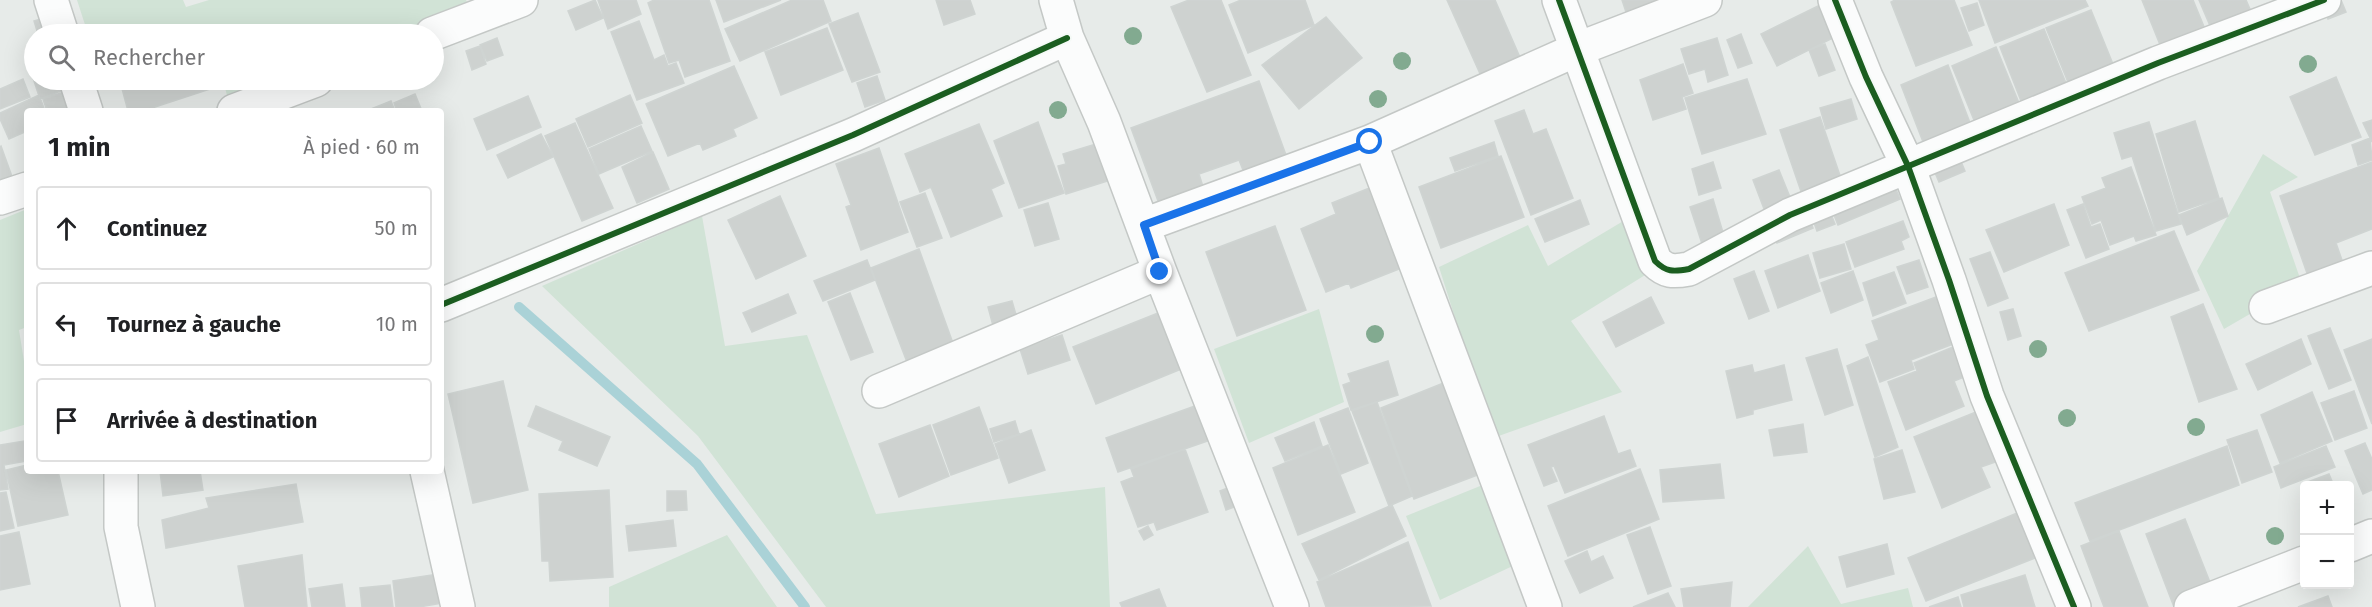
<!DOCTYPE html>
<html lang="fr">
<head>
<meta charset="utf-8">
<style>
  :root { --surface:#fff; --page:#f2f2f2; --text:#202124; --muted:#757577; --line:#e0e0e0 }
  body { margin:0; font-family:"Fira Sans",sans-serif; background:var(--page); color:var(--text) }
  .controls { position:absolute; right:18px; bottom:18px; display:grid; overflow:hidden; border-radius:6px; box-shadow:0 6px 24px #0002 }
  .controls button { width:54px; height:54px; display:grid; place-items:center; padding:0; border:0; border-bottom:2px solid var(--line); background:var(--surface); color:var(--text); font:30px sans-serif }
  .stop { position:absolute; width:18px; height:18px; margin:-14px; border:4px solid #1a73e8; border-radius:50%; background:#fff }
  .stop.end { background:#1a73e8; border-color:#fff; box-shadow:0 2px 6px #0008 }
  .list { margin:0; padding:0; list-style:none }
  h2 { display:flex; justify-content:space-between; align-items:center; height:78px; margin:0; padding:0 24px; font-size:26px }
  h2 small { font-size:20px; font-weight:400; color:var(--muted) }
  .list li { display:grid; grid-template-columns:39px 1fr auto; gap:18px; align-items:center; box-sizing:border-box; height:84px; margin:0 12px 12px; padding:0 12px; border:2px solid var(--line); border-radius:6px }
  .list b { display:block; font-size:22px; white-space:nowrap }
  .list em { font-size:20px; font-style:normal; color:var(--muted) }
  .icon { flex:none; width:33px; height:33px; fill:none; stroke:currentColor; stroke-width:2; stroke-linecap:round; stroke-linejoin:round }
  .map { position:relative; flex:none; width:2372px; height:607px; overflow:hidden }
  .search { position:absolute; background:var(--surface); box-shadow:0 6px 24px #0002; left:24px; top:24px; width:420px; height:66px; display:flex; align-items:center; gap:15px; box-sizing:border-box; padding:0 21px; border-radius:33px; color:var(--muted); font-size:22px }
  .panel { position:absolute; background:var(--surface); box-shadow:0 6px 24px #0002; left:24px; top:108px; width:420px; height:366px; border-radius:6px }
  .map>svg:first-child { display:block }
  .green { fill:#d1e3d6 }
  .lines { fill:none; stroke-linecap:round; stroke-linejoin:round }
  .stream { stroke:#aad2d7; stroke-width:10 }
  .building { fill:#ced2d0; stroke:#cfd4d2; stroke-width:1.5 }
  .minor-casing { stroke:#c4c8c6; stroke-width:36 }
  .minor { stroke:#fbfcfc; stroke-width:33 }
  .cycleway-casing { stroke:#f5faf7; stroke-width:10 }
  .cycleway { stroke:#1b5e20; stroke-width:6 }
  .tree { fill:#82aa90 }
  .route { stroke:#1a73e8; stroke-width:8 }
</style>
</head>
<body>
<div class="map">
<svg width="2372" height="607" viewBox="0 0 2372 607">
  <rect width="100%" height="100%" fill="#e7ebe9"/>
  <path class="green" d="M77,0H183L186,7L209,0H466L470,10L406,34H88Z
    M223,80H290L229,103Z
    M2263,154L2298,177L2270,192L2302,284L2224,329L2197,271Z
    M27,209V327L19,330L27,380V424L0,432V220Z
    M702,216L725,346L807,335L876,514L1105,487L1110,607H826L698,436L542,286Z
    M1625,220L1650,272L1571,321L1622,392L1493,438L1439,267L1528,225L1548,266Z
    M1319,309L1344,402L1249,443L1214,349Z
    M1490,482L1517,564L1440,600L1406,516Z
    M727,535L777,607H609V587Z
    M1808,546L1841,604L1908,588L1913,607H1748Z"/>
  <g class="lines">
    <path class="stream" d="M519,307L697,464L805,607"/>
  </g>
  <path class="building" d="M595,0L603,18L576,30L568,11Z
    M598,0H636L641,14L608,29Z
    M709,0L730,61L685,77L679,60L669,63L648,3L654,0Z
    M716,0H781L724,22Z
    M792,0H823L831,21L740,61L725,29Z
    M936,0H970L975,14L944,25Z
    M1189,0H1221L1251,75L1207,92L1171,7Z
    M1241,0H1305L1314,25L1248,53L1229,5Z
    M1447,0H1495L1525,69L1486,87Z
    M1622,0H1660L1630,24Z
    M1895,0H1954L1972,45L1916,66L1891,2Z
    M1979,0H2085L2088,6L1995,43Z
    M2142,0H2193L2212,46L2167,62Z
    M2199,0H2246L2260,32L2220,49Z
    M2332,0H2341L2346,12L2328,19L2322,4Z
    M1977,3L1984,25L1969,31L1961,8Z
    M1820,5L1835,37L1777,66L1761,34Z
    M2091,10L2115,69L2070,87L2046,28Z
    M858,13L880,72L852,82L829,24Z
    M50,16L53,34H38L34,21Z
    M1326,17L1362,58L1299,109L1262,65Z
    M639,21L654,60L664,55L668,66L676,63L684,83L637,100L611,32Z
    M827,28L843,70L781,95L765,52Z
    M2044,29L2068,88L2023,106L2000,47Z
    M1741,34L1752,63L1738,68L1727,40Z
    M497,38L503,55L487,61L480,45Z
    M1717,38L1728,75L1708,82L1705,69L1689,74L1681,49Z
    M1825,44L1835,70L1819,76L1809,50Z
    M480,46L486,64L472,70L466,51Z
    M1996,47L2021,108L1978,130L1952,66Z
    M1683,64L1693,93L1682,97L1686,109L1653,120L1640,80Z
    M1948,65L1972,128L1925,147L1901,85Z
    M734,66L757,118L733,129L736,136L703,150L700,143L668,156L646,104Z
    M34,74V80H68L71,87L40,99L32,75Z
    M877,76L885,100L865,107L857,83Z
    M2336,77L2361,137L2315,155L2290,97Z
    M23,79L30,97L0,109V89Z
    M1747,79L1766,134L1702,154L1685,98Z
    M125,80H214L216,87L143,111H128L120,81Z
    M1259,81L1286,155L1243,170L1239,160L1199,174L1205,193L1161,209L1131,128Z
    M64,92L70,111H47L43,99Z
    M415,94L422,111H397L394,103Z
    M39,95L45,111H27V131L9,139L0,119V113Z
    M630,95L642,123L588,147L576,119Z
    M528,96L541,127L487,150L474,119Z
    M1851,99L1857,119L1826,129L1820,108Z
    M391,101L395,111H366Z
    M1524,110L1533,134L1546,129L1573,198L1531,215L1495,121Z
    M1820,117L1845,190L1806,206L1780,130Z
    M2372,120V142L2363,123Z
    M2195,121L2219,198L2179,212L2156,134Z
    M1038,122L1064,193L1019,208L994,141Z
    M2149,122L2181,224L2156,231L2132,156L2122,159L2114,133Z
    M575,123L613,208L582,221L545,136Z
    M979,124L1004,183L991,189L1002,216L951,237L931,187L920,192L905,154Z
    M641,126L652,151L599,174L589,149Z
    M541,134L553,157L508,178L497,155Z
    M2370,138L2372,160L2358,165L2352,145Z
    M1106,141L1117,178L1066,194L1058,166L1066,164L1063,154Z
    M1494,142L1498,156L1455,171L1450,158Z
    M1953,142L1965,171L1939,182L1927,154Z
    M1,146L14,182L0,187V147Z
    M879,148L908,232L861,250L846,207L851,205L836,164Z
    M653,152L669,189L637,203L622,167Z
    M1501,156L1524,217L1441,248L1419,187Z
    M1884,160L1900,199L1838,225L1828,200Z
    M1713,162L1721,188L1699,195L1692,169Z
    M2372,162V229L2336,243L2343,263L2308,276L2280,196Z
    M2131,167L2156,235L2136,241L2134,236L2110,245L2101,220L2092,224L2082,197L2106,188L2102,178Z
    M1779,170L1792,202L1802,199L1813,228L1777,243L1753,180Z
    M1377,185L1409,265L1351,288L1349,283L1326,292L1301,229L1336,214L1332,203Z
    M925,193L942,238L917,247L900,202Z
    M780,196L806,256L756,279L728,220Z
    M2222,198L2228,216L2187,235L2179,215Z
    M1713,199L1727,246L1705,253L1690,207Z
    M1580,200L1589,224L1545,242L1535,219Z
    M1826,202L1835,224L1817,231L1809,209Z
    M1048,203L1059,239L1035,246L1024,210Z
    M2054,204L2069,245L2004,272L1986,230Z
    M2083,204L2091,227L2100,224L2109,249L2086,258L2067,210Z
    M1903,221L1909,237L1901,241L1904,249L1855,267L1846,242Z
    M1275,226L1306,310L1237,336L1206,252Z
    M2174,231L2199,290L2089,331L2065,273Z
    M1844,244L1851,269L1820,278L1813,253Z
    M919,249L954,346L907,362L871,268Z
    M1990,252L2008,298L1988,306L1970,259Z
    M1808,255L1820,291L1778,308L1765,271Z
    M867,260L875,280L823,301L814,281Z
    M1919,260L1928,287L1907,294L1897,267Z
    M1754,271L1769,311L1749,319L1734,279Z
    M1853,271L1863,300L1831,313L1821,283Z
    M1894,272L1906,303L1873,316L1863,283Z
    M850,293L873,352L851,360L828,302Z
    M788,294L796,313L752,332L743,313Z
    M1944,294L1961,341L1911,360L1914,369L1880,382L1866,345L1879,340L1872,321Z
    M1651,297L1664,323L1616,347L1603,322Z
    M1012,301L1019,325L995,333L988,307Z
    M2203,304L2237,389L2199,402L2171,317Z
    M2013,309L2021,336L2008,340L2000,312Z
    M1163,311L1186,367L1096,404L1073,347Z
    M2330,328L2351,380L2329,389L2308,336Z
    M1062,335L1070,360L1028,374L1020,349Z
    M2301,339L2311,364L2258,390L2246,364Z
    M2372,339V424L2344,350Z
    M1958,345L1969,375L1954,381L1964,406L1906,430L1888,382L1917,371L1914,363Z
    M1837,349L1853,405L1825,415L1806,358Z
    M1868,357L1898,447L1875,457L1847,366Z
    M1388,361L1398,395L1351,410L1343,385L1351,382L1348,374Z
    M1752,365L1754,373L1784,365L1792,400L1753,410V414L1737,418L1726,371Z
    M503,381L528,490L473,503L448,394Z
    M1446,382L1480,474L1414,499L1381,408Z
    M2354,391L2367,428L2335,440L2321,403Z
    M2312,392L2332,441L2280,463L2261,415Z
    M1206,402L1219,437L1118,472L1106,438Z
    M1377,402L1412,496L1389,506L1352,411Z
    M536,406L610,437L597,466L559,450L563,441L528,426Z
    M979,407L998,458L951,475L933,425Z
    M1348,408L1368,463L1341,474L1320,419Z
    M1976,412L1998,461L1981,467L1990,487L1942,508L1914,437Z
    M1604,416L1618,454L1630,450L1636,466L1565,493L1554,466L1551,467L1557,481L1544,486L1528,445Z
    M1015,421L1019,434L994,442L990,429Z
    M1314,422L1322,446L1285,461L1275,438Z
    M1803,424L1807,452L1774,456L1769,430Z
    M930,425L949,476L899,497L879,444Z
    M1031,430L1045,470L1009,483L995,444Z
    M2257,430L2272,472L2242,483L2227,440Z
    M24,441L27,461L4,465L8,489L0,490V445Z
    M2365,443L2372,459V490L2363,494L2345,451Z
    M1328,445L1355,512L1298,535L1273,468Z
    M2227,446L2239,485L2090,541L2075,503Z
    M2326,446L2335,467L2281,488L2274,467Z
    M1185,449L1208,512L1157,530L1154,522L1138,527L1121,482L1134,477L1131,469Z
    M1902,450L1915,492L1884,499L1874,459Z
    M1720,464L1724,498L1663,502L1660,470Z
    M27,465V471H58L68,515L18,526L6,470Z
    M1640,469L1659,519L1568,556L1548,506Z
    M160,471H200L203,490L163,496Z
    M2329,474L2334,486H2306L2305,483Z
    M296,484L303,522L166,548L162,520L209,508L206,498Z
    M1238,484L1245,503L1226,510L1220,491Z
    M609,490L613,577L550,581L549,561H542L539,494Z
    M667,491H686L687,510L667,511Z
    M6,492L14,528L0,531V493Z
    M1392,505L1406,536L1319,580L1302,544Z
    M2022,511L2040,556L1926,601L1908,558Z
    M2185,519L2219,605L2214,607H2174L2146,534Z
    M673,520L676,546L629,551L626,526Z
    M1148,526L1153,535L1144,540L1139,531Z
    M1650,527L1671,586L1648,594L1627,535Z
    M2119,531L2148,607H2104L2081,546Z
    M19,532L30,584L0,590V536Z
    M1408,542L1431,606L1326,607L1317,582Z
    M1887,544L1894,574L1847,587L1839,557Z
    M1587,551L1591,562L1603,556L1613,578L1580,593L1565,561Z
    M302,555L307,607H245L238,566Z
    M438,574L443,603L419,607H396L393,581Z
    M2025,575L2035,607H1964L1961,595Z
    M1732,582L1730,607H1684L1681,589Z
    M342,584L345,607H312L309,589Z
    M390,585L393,607H362L360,588Z
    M1159,589L1166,607H1122L1120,603Z
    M1668,593L1675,607H1633Z
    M2328,596L2332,607H2298Z
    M1958,597L1961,607H1929Z"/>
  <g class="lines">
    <g class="minor-casing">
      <path id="minor" d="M51,0L62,34
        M1056,0L1067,38L1104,122L1160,272L1292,607
        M1559,0L1655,261C1666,272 1673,272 1689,269L1790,215L2158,63L2324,0
        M1835,0L1866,77L1908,166L1949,280L1987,396L2074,607
        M432,34L521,0
        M76,80L86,111
        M234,111L316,80
        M1370,142L1545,607
        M0,198L27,189
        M1144,225L1370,142L1578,49L1705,0
        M441,305L853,135L1067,38
        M2266,307L2372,268
        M879,391L1160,272
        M121,471V527L138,607
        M427,471L458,607
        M2350,545L2372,536
        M2191,607L2304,563"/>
    </g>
    <use href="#minor" class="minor"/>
    <g class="cycleway-casing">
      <path id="cycleway" d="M1559,0L1655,261C1666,272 1673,272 1689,269L1790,215L2158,63L2324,0
        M1835,0L1866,77L1908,166L1949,280L1987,396L2074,607
        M441,305L853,135L1067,38"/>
    </g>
    <use href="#cycleway" class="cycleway"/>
  </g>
  <g class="tree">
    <circle cx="1133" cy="36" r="9"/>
    <circle cx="1402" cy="61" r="9"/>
    <circle cx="2308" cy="64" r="9"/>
    <circle cx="1378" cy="99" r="9"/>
    <circle cx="1058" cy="110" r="9"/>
    <circle cx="1375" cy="334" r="9"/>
    <circle cx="2038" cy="349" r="9"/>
    <circle cx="2067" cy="418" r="9"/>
    <circle cx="2196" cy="427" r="9"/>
    <circle cx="2275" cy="536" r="9"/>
  </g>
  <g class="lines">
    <path class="route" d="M1160,272L1144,225L1370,142"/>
  </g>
</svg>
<div class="controls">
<button>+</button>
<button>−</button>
</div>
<div class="stop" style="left:1370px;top:142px"></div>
<div class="stop end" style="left:1160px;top:272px"></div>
<div class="search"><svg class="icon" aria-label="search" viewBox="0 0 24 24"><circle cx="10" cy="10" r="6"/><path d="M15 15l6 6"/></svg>Rechercher</div>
<section class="panel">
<h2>1 min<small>À pied · 60 m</small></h2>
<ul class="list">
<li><svg class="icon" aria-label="ahead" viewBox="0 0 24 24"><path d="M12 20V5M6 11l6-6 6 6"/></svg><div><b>Continuez</b></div><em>50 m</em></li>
<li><svg class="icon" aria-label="left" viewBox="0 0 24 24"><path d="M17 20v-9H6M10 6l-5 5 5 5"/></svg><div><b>Tournez à gauche</b></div><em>10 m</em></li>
<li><svg class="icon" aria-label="arrive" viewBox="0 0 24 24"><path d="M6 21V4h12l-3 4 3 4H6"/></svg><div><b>Arrivée à destination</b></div></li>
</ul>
</section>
</div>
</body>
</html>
